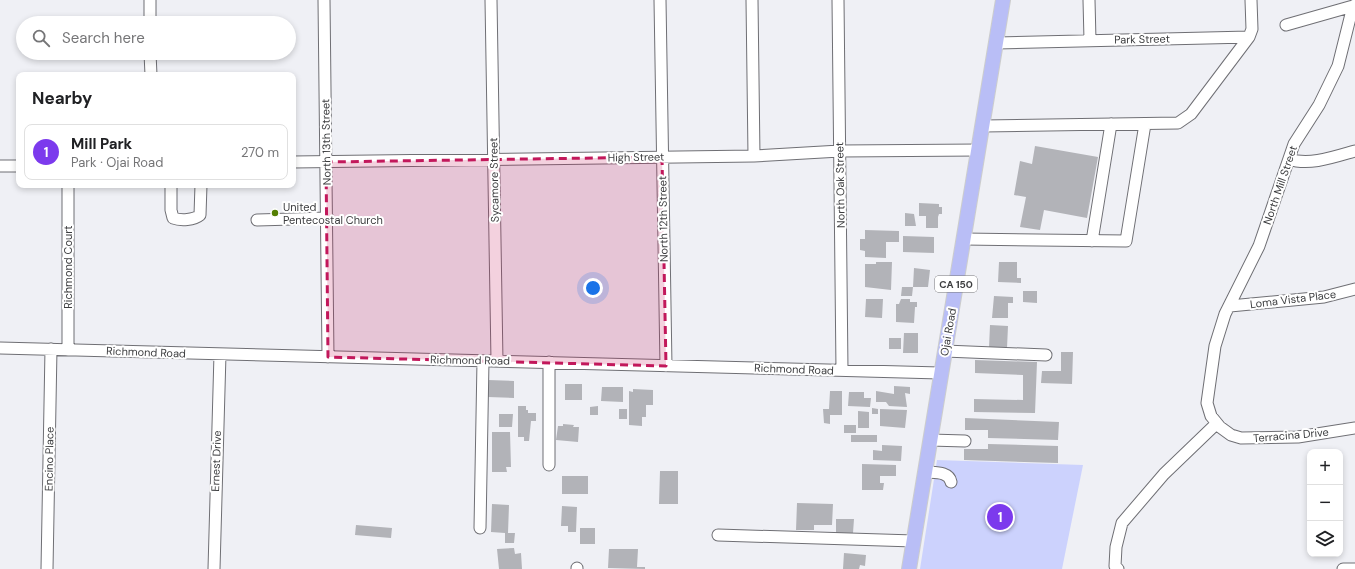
<!DOCTYPE html>
<html lang="en">
<head>
<meta charset="utf-8">
<style>
  :root { --surface:#fff; --page:#f2f2f2; --text:#202124; --muted:#757577; --line:#e0e0e0; --accent:#7c3aed }
  body { margin:0; font-family:"DM Sans",sans-serif; background:var(--page); color:var(--text) }
  .controls { position:absolute; right:12px; bottom:12px; display:grid; overflow:hidden; border-radius:8px; box-shadow:0 2px 6px #0003 }
  .controls button { width:36px; height:36px; display:grid; place-items:center; padding:0; border:0; border-bottom:1px solid var(--line); background:var(--surface); color:var(--text); font:20px sans-serif }
  .you { position:absolute; left:593px; top:288px; width:14px; height:14px; margin:-10px; border:3px solid #fff; border-radius:50%; background:#1a73e8; box-shadow:0 0 0 6px #1a73e833 }
  .badge { display:grid; place-items:center; width:26px; height:26px; border-radius:50%; background:var(--accent); color:#fff; font-size:13px; font-weight:700 }
  .pin { position:absolute; translate:-50% -50%; border:2px solid #fff; box-shadow:0 1px 4px #0006 }
  .list { margin:0; padding:0; list-style:none }
  h2 { display:flex; justify-content:space-between; align-items:center; height:52px; margin:0; padding:0 16px; font-size:17px }
  h2 small { font-size:13px; font-weight:400; color:var(--muted) }
  .list li { display:grid; grid-template-columns:26px 1fr auto; gap:12px; align-items:center; box-sizing:border-box; height:56px; margin:0 8px 8px; padding:0 8px; border:1px solid var(--line); border-radius:8px }
  .list b { display:block; font-size:15px; white-space:nowrap }
  .list p { margin:0; font-size:13px; white-space:nowrap; color:var(--muted) }
  .list em { font-size:13px; font-style:normal; color:var(--muted) }
  .icon { flex:none; width:22px; height:22px; fill:none; stroke:currentColor; stroke-width:2; stroke-linecap:round; stroke-linejoin:round }
  .map { position:relative; flex:none; width:1355px; height:569px; overflow:hidden }
  .search { position:absolute; background:var(--surface); box-shadow:0 2px 6px #0003; left:16px; top:16px; width:280px; height:44px; display:flex; align-items:center; gap:10px; box-sizing:border-box; padding:0 14px; border-radius:22px; color:var(--muted); font-size:15px }
  .panel { position:absolute; background:var(--surface); box-shadow:0 2px 6px #0003; left:16px; top:72px; width:280px; height:116px; border-radius:8px }
  .map>svg:first-child { display:block }
  .green { fill:#ccd2fd }
  .building { fill:#b2b3b8 }
  .lines { fill:none; stroke-linecap:round; stroke-linejoin:round }
  .minor-casing { stroke:#6f6f74; stroke-width:13 }
  .major-casing { stroke:#cccdcd; stroke-width:16 }
  .minor { stroke:#fff; stroke-width:11 }
  .major { stroke:#b9bef6; stroke-width:14 }
  .marked { fill:#c2185b; fill-opacity:0.2; stroke:#c2185b; stroke-width:3; stroke-dasharray:8 5; stroke-linejoin:round }
  .poi-dot { fill:#547f02; stroke:#fff; stroke-width:1.5 }
  .labels { text-anchor:middle; stroke-width:4; stroke-linejoin:round; paint-order:stroke }
  .shield { fill:#fff; stroke:#767779; stroke-width:1 }
  .shield-label { font-size:10px; font-weight:bold; fill:#3c3d3f }
  .street-label { font-size:11px; fill:#3c3d3f; stroke:#fff }
  .poi-label { font-size:11px; fill:#3c3d3f; stroke:#fff; text-anchor:start }
</style>
</head>
<body>
<div class="map">
<svg width="1355" height="569" viewBox="0 0 1355 569">
  <rect width="100%" height="100%" fill="#eff0f5"/>
  <path class="green" d="M937,460L1083,465L1062,569H920Z"/>
  <path class="building" d="M1035,146L1098,157L1087,218L1044,210L1040,230L1020,227L1026,197L1014,195L1020,161L1032,164Z
    M919,203L939,204V207H942V214H939L938,217V228H926V216H919Z
    M905,213L914,214L916,226H905Z
    M865,230L899,231V242H886V258L865,257V251L860,250V239H865Z
    M903,236L934,237V253L903,252Z
    M876,262H892L891,290L865,287V264H876Z
    M999,262H1017V278H1021V283L998,282Z
    M914,268L930,270L928,287H913Z
    M902,287H913L912,296H901Z
    M1023,291H1037V303L1023,302Z
    M994,296L1013,297V303H1008V318H992Z
    M866,299H883L882,318L865,317Z
    M901,299H910V302H917V307H915L914,323L896,322V304H899Z
    M990,325L1008,326L1007,348H989Z
    M904,333H918V353H903Z
    M889,338H901V349H889Z
    M1061,352H1073L1072,384L1041,383L1042,371H1061Z
    M975,360L1037,362L1035,413L974,412V399L1023,400V375L975,373Z
    M488,380L514,381V398L488,397Z
    M565,384H582V400H565Z
    M894,386L910,387V394L905,393L907,407L889,406L886,402H876V391L894,394Z
    M602,387H623V402L601,401Z
    M633,389L653,390V405H646V417H642V426L629,425V391L633,392Z
    M830,391H842V415H830V424L824,423L823,409H829Z
    M849,392H864V398H871L870,407L848,406Z
    M518,406H526V410H528V413H536V421H531L529,441H524V437H518Z
    M598,406V415H590V407Z
    M872,408L878,409V414H872Z
    M619,409H627V419H619Z
    M880,409L907,410L905,428L880,426Z
    M858,411L869,412V428H858Z
    M499,414H513L512,427H499Z
    M965,418L1059,422L1058,440L988,438V430H965Z
    M563,424L574,425L573,427H579L578,442L556,440L558,426H563Z
    M844,425H856V433H844Z
    M492,432H510L511,467H506L507,472H492Z
    M851,435H877V442H851Z
    M988,444L1058,446V463L964,460V449H988Z
    M882,445L902,446L901,461L873,460V450L882,451Z
    M862,464L896,465V476H880V483H884L883,490H862Z
    M660,471H678V504H659Z
    M562,476H588V494H562Z
    M797,503L833,504L832,525H814V530H796Z
    M492,504L509,505L508,533H515L514,543H505V533L491,532Z
    M562,506L577,507L576,532H568V526H561Z
    M836,519H854L853,533H836Z
    M356,525L392,528L391,538L355,535Z
    M580,528H595V544H580Z
    M514,548L515,554L521,553L522,569H499L497,549Z
    M609,549H638L637,567H645V569L608,568Z
    M844,553L866,555L865,566L860,565L859,569H843Z"/>
  <g class="lines">
    <g class="minor-casing">
      <path id="minor" d="M150,0V23
        M324,0L328,357
        M491,0L497,361
        M660,0L666,366
        M752,0L754,156
        M838,0L842,370
        M1089,0L1090,40
        M1355,5L1353,6L1338,66L1319,105L1294,144L1259,246L1225,314L1215,346L1207,403L1211,416L1220,427L1231,435L1241,438L1298,437L1355,428
        M1286,25L1353,6
        M997,43L1249,37
        M150,53L151,75
        M983,126L1178,123L1191,114L1249,37L1252,29L1251,0
        M1289,159C1309,166 1334,157 1355,151
        M293,162L754,156L840,151L979,150
        M0,166H19
        M68,185V350
        M171,185V210L173,218C181,221 194,220 200,215L201,185
        M257,220L328,218
        M964,239L1126,241L1145,124
        M1092,241L1111,124
        M1230,306L1324,297L1355,289
        M0,348L940,373
        M945,351L1046,355
        M930,440L965,441
        M549,465V362
        M925,472C934,473 949,471 951,482
        M480,528L483,361
        M718,535L914,541
        M47,569L51,349
        M214,569L220,354
        M577,569V568
        M1118,569L1115,566L1116,547L1122,523L1164,474L1216,424
        M1343,569H1355"/>
    </g>
    <g class="major-casing">
      <path id="major" d="M909,569L1003,0"/>
    </g>
    <use href="#minor" class="minor"/>
    <use href="#major" class="major"/>
  </g>
  <path class="marked" d="M662,157L666,366L328,357L326,162Z"/>
  <circle class="poi-dot" cx="275" cy="213" r="4"/>
  <g class="labels">
    <rect class="shield" x="935" y="276" width="42" height="16" rx="3"/>
    <g class="shield-label">
      <text x="956" y="288">CA 150</text>
    </g>
    <g class="street-label">
      <text transform="translate(1142 39) rotate(-1)" y="4">Park Street</text>
      <text transform="translate(326 142) rotate(-91)" y="4">North 13th Street</text>
      <text transform="translate(636 157) rotate(-1)" y="4">High Street</text>
      <text transform="translate(494 180) rotate(-91)" y="4">Sycamore Street</text>
      <text transform="translate(840 185) rotate(-91)" y="4">North Oak Street</text>
      <text transform="translate(1280 185) rotate(-71)" y="4">North Mill Street</text>
      <text transform="translate(663 219) rotate(-91)" y="4">North 12th Street</text>
      <text transform="translate(68 267) rotate(-90)" y="4">Richmond Court</text>
      <text transform="translate(1293 299) rotate(-7)" y="4">Loma Vista Place</text>
      <text transform="translate(948 332) rotate(-80)" y="4">Ojai Road</text>
      <text transform="translate(146 352) rotate(2)" y="4">Richmond Road</text>
      <text transform="translate(470 360) rotate(1)" y="4">Richmond Road</text>
      <text transform="translate(794 369) rotate(2)" y="4">Richmond Road</text>
      <text transform="translate(1291 435) rotate(-5)" y="4">Terracina Drive</text>
      <text transform="translate(49 459) rotate(-89)" y="4">Encino Place</text>
      <text transform="translate(216 461) rotate(-88)" y="4">Ernest Drive</text>
    </g>
    <g class="poi-label">
      <text x="283" y="211">United<tspan x="283" dy="13">Pentecostal Church</tspan></text>
    </g>
  </g>
</svg>
<div class="controls">
<button>+</button>
<button>−</button>
<button><svg class="icon" aria-label="layers" viewBox="0 0 24 24"><path d="M12 4l9 5-9 5-9-5zM3 14l9 5 9-5"/></svg></button>
</div>
<div class="you"></div>
<div class="pin badge" style="left:1000px;top:517px">1</div>
<div class="search"><svg class="icon" aria-label="search" viewBox="0 0 24 24"><circle cx="10" cy="10" r="6"/><path d="M15 15l6 6"/></svg>Search here</div>
<section class="panel">
<h2>Nearby<small></small></h2>
<ul class="list">
<li><span class="badge">1</span><div><b>Mill Park</b><p>Park · Ojai Road</p></div><em>270 m</em></li>
</ul>
</section>
</div>
</body>
</html>
